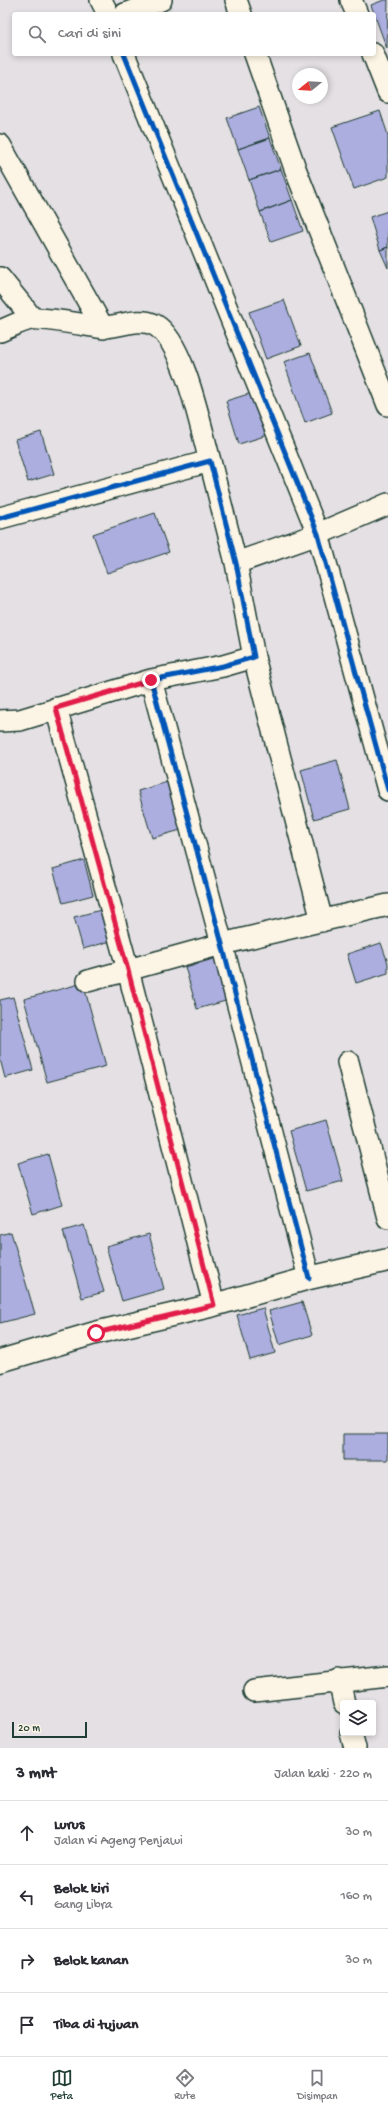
<!DOCTYPE html>
<html lang="id">
<head>
<meta charset="utf-8">
<style>
  :root { --surface:#fff; --page:#f7f7f7; --text:#2b2b33; --muted:#7c7c81; --line:#e1e1e2; --accent:#1f3d34 }
  body { margin:0; font-family:"Gochi Hand",sans-serif; background:var(--page); color:var(--text) }
  .controls { position:absolute; right:12px; bottom:12px; display:grid; overflow:hidden; border-radius:4px; box-shadow:0 2px 6px #0003 }
  .controls button { width:36px; height:36px; display:grid; place-items:center; padding:0; border:0; border-bottom:1px solid var(--line); background:var(--surface); color:var(--text); font:20px sans-serif }
  .compass { position:absolute; left:292px; top:68px; width:36px; height:36px; border-radius:50%; background:var(--surface); box-shadow:0 2px 6px #0003; rotate:252deg }
  .scale { position:absolute; left:12px; bottom:10px; width:75px; box-sizing:border-box; padding-left:4px; border:2px solid #1f3d34; border-top:0; font-size:11px; line-height:14px; white-space:nowrap; color:#1f3d34; -webkit-text-stroke:3px #fcf5e5; paint-order:stroke }
  .stop { position:absolute; width:12px; height:12px; margin:-9px; border:3px solid #e11d48; border-radius:50%; background:#fff }
  .stop.end { background:#e11d48; border-color:#fff; box-shadow:0 1px 4px #0008 }
  .list { margin:0; padding:0; list-style:none }
  h2 { display:flex; justify-content:space-between; align-items:center; height:52px; margin:0; padding:0 16px; font-size:17px }
  h2 small { font-size:13px; font-weight:400; color:var(--muted) }
  .list li { display:grid; grid-template-columns:26px 1fr auto; gap:12px; align-items:center; box-sizing:border-box; height:64px; padding:0 16px; border-top:1px solid var(--line) }
  .list b { display:block; font-size:15px; white-space:nowrap }
  .list p { margin:0; font-size:13px; white-space:nowrap; color:var(--muted) }
  .list em { font-size:13px; font-style:normal; color:var(--muted) }
  .icon { flex:none; width:22px; height:22px; fill:none; stroke:currentColor; stroke-width:2; stroke-linecap:round; stroke-linejoin:round }
  .map { position:relative; flex:none; width:388px; height:1748px; overflow:hidden }
  .search { position:absolute; background:var(--surface); box-shadow:0 2px 6px #0003; left:12px; right:12px; top:12px; height:44px; display:flex; align-items:center; gap:10px; box-sizing:border-box; padding:0 14px; border-radius:4px; color:var(--muted); font-size:15px }
  .sheet { height:308px; background:var(--surface) }
  nav { display:flex; justify-content:space-around; align-items:center; box-sizing:border-box; height:56px; border-top:1px solid var(--line); background:var(--surface); font-size:11px; color:var(--muted) }
  nav a { display:grid; justify-items:center; gap:2px }
  nav .on { color:var(--accent) }
  .map>svg:first-child { display:block }
  .building { fill:#acaedf; stroke:#1f3d34 }
  .lines { fill:none; stroke-linecap:round; stroke-linejoin:round }
  .minor-casing { stroke:#1f3d34; stroke-width:24 }
  .secondary-casing { stroke:#1f3d34; stroke-width:25 }
  .minor { stroke:#fcf5e5; stroke-width:21 }
  .secondary { stroke:#fcf5e5; stroke-width:22 }
  .cycleway-casing { stroke:#fcf5e5; stroke-width:8 }
  .cycleway { stroke:#0057b8; stroke-width:5 }
  .route { stroke:#e11d48; stroke-width:5 }
</style>
</head>
<body>
<div class="map">
<svg width="388" height="1748" viewBox="0 0 388 1748">
  <rect width="100%" height="100%" fill="#e4e0e3"/>
  <filter id="ink" filterUnits="userSpaceOnUse"><feTurbulence type="fractalNoise" baseFrequency=".025" numOctaves="2"/><feDisplacementMap in="SourceGraphic" scale="8" xChannelSelector="R" yChannelSelector="G"/><feConvolveMatrix kernelMatrix="1 2 1 2 8 2 1 2 1" color-interpolation-filters="sRGB"/></filter>
  <g filter="url(#ink)">
    <path class="building" d="M384,0H388L387,49L371,5Z
      M259,107L270,138L238,149L227,118Z
      M380,111L388,135V177L354,189L332,127Z
      M270,138L281,169L249,180L238,149Z
      M281,169L292,200L260,212L249,180Z
      M292,200L303,231L271,242L260,212Z
      M388,211V247L380,250L370,217Z
      M388,247V268L380,250Z
      M284,300L301,346L266,359L249,312Z
      M310,353L332,413L305,423L284,362Z
      M258,391L271,434L239,444L226,401Z
      M41,432L54,474L28,482L15,440Z
      M155,513L169,552L107,573L93,534Z
      M337,760L350,809L314,819L301,770Z
      M167,782L181,830L152,838L138,791Z
      M84,860L93,895L63,903L53,869Z
      M101,910L111,941L83,949L74,917Z
      M381,943L388,963V973L356,983L347,954Z
      M217,958L229,1000L197,1009L185,967Z
      M83,983L106,1066L47,1082L24,999Z
      M13,997L33,1070L5,1078L0,1059V1000Z
      M326,1120L343,1181L306,1191L289,1131Z
      M48,1154L62,1205L33,1214L18,1163Z
      M84,1225L104,1292L82,1298L63,1231Z
      M11,1232L35,1314L0,1323V1235Z
      M149,1234L164,1289L122,1301L106,1246Z
      M302,1302L312,1335L279,1345L269,1311Z
      M263,1308L275,1353L250,1360L237,1315Z
      M343,1434H388V1460H343Z"/>
    <g class="lines">
      <g class="minor-casing">
        <path id="minor" d="M101,0L108,14
          M236,0L241,14
          M351,0L357,14
          M125,14L161,0
          M124,54L318,534L388,790
          M255,54L296,171L388,405
          M373,54L388,92
          M0,145L103,328
          M0,278L32,318
          M0,331C10,327 21,321 31,319C42,317 84,325 98,327C116,329 137,316 155,325C184,341 201,429 210,461
          M0,518L210,461L236,563L254,657L223,666L151,680L222,944L309,1278
          M236,563L318,534L388,504
          M254,657L322,921
          M56,708L128,970L214,1305
          M0,721L20,720L151,680
          M88,981L222,944L388,905
          M348,1062L388,1218
          M339,1680L344,1703
          M254,1691L388,1676
          M351,1733L355,1748"/>
      </g>
      <g class="secondary-casing">
        <path id="secondary" d="M0,1361L95,1333L214,1305L309,1278L388,1260"/>
      </g>
      <use href="#minor" class="minor"/>
      <use href="#secondary" class="secondary"/>
      <g class="cycleway-casing">
        <path id="cycleway" d="M124,54L318,534L388,790
          M0,518L210,461L236,563L254,657L223,666L151,680L222,944L309,1278"/>
      </g>
      <use href="#cycleway" class="cycleway"/>
    </g>
  </g>
  <g class="lines" filter="url(#ink)">
    <path class="route" d="M96,1333L214,1305L128,970L56,708L151,680"/>
  </g>
</svg>
<div class="controls">
<button><svg class="icon" aria-label="layers" viewBox="0 0 24 24"><path d="M12 4l9 5-9 5-9-5zM3 14l9 5 9-5"/></svg></button>
</div>
<svg class="compass" viewBox="-18 -18 36 36"><path d="M0-13l5 13h-10z" fill="#e53935"/><path d="M0 13l5-13h-10z" fill="#7c7c81"/></svg>
<div class="scale">20 m</div>
<div class="stop" style="left:96px;top:1333px"></div>
<div class="stop end" style="left:151px;top:680px"></div>
<div class="search"><svg class="icon" aria-label="search" viewBox="0 0 24 24"><circle cx="10" cy="10" r="6"/><path d="M15 15l6 6"/></svg>Cari di sini</div>
</div>
<section class="sheet">
<h2>3 mnt<small>Jalan kaki · 220 m</small></h2>
<ul class="list">
<li><svg class="icon" aria-label="ahead" viewBox="0 0 24 24"><path d="M12 20V5M6 11l6-6 6 6"/></svg><div><b>Lurus</b><p>Jalan Ki Ageng Penjawi</p></div><em>30 m</em></li>
<li><svg class="icon" aria-label="left" viewBox="0 0 24 24"><path d="M17 20v-9H6M10 6l-5 5 5 5"/></svg><div><b>Belok kiri</b><p>Gang Libra</p></div><em>160 m</em></li>
<li><svg class="icon" aria-label="right" viewBox="0 0 24 24"><path d="M7 20v-9h11M14 6l5 5-5 5"/></svg><div><b>Belok kanan</b></div><em>30 m</em></li>
<li><svg class="icon" aria-label="arrive" viewBox="0 0 24 24"><path d="M6 21V4h12l-3 4 3 4H6"/></svg><div><b>Tiba di tujuan</b></div></li>
</ul>
</section>
<nav>
<a class="on"><svg class="icon" aria-label="map" viewBox="0 0 24 24"><path d="M3 6l6-2 6 2 6-2v14l-6 2-6-2-6 2zM9 4v14M15 6v14"/></svg>Peta</a>
<a><svg class="icon" aria-label="directions" viewBox="0 0 24 24"><path d="M12 3l9 9-9 9-9-9zM9 14v-3h6M13 9l2 2-2 2"/></svg>Rute</a>
<a><svg class="icon" aria-label="saved" viewBox="0 0 24 24"><path d="M7 4h10v16l-5-4-5 4z"/></svg>Disimpan</a>
</nav>
</body>
</html>
